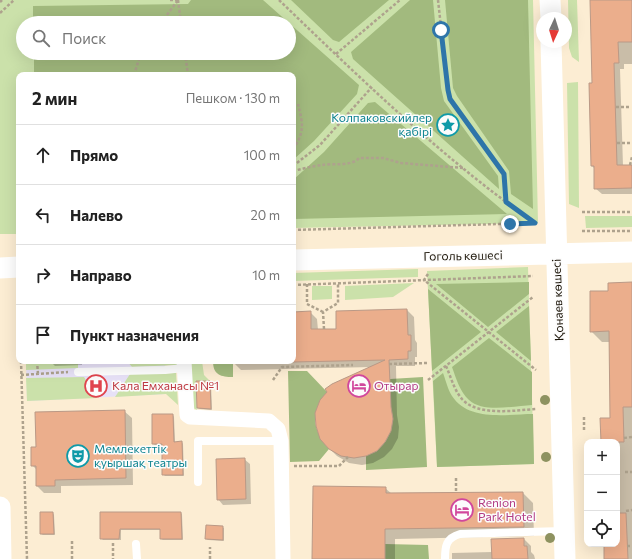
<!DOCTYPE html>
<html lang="ru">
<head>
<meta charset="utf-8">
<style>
  :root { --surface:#fff; --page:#f2f2f2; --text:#222; --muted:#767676; --line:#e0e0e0 }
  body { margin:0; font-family:Commissioner,sans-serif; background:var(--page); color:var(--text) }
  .controls { position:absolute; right:12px; bottom:12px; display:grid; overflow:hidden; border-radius:8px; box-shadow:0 4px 16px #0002 }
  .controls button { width:36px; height:36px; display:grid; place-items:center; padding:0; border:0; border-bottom:1px solid var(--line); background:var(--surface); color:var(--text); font:20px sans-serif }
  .compass { position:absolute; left:536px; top:12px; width:36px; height:36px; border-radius:50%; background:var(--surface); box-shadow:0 4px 16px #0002; rotate:184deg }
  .stop { position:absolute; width:12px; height:12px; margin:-9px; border:3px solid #2e75a9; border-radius:50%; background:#fff }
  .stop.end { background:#2e75a9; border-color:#fff; box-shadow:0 1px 4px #0008 }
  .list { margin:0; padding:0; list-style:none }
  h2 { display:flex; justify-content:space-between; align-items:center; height:52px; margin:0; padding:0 16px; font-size:17px }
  h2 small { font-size:13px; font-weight:400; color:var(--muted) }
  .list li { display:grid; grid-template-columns:26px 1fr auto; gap:12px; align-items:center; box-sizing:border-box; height:60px; padding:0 16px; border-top:1px solid var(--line) }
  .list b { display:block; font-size:15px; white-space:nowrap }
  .list em { font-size:13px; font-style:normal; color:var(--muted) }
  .icon { flex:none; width:22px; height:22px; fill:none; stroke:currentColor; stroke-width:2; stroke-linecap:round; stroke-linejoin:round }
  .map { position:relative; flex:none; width:632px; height:559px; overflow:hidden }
  .search { position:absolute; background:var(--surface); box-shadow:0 4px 16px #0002; left:16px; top:16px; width:280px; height:44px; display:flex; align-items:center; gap:10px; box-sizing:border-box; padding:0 14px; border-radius:22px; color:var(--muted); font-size:15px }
  .panel { position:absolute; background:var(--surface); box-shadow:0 4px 16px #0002; left:16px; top:72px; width:280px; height:292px; border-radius:8px }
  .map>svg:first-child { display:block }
  .medical { fill:#e7e1f7 }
  .green { fill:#cbe1aa; fill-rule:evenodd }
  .forest { fill:#a2ba7e }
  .shadow { fill:#0003 }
  .building { fill:#ebae8c; stroke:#ba9986 }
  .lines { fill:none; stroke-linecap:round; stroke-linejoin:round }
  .path { stroke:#aea28d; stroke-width:2.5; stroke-dasharray:3 2; stroke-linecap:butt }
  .lane { stroke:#fff; stroke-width:8 }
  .street { stroke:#fff; stroke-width:15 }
  .secondary { stroke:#fff; stroke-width:21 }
  .tree { fill:#8e9260 }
  .route { stroke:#2e75a9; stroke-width:5 }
  .labels { text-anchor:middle; stroke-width:3; stroke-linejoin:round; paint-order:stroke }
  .culture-label { font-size:12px; fill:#0d838f; stroke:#fcfcfc; text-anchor:end }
  .street-label { font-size:12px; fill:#1c1509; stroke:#fcfcfc }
  .health-label { font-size:12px; fill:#be3a42; stroke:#fcfcfc; text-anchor:start }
  .hotel-label { font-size:12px; fill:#b23c85; stroke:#fcfcfc; text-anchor:start }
</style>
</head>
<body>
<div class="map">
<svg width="632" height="559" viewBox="0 0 632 559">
  <rect width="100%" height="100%" fill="#fcedd3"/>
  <path class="medical" d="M26,361H165L166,394L27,401Z"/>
  <path class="green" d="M0,0H533L538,223L293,228V75H19V234H0ZM23,23H289V53H23Z
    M568,0H577L579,62L572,57L569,48Z
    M578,82L579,208L569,204L567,83Z
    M585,216H632V227L586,228Z
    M528,267L534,464L437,467L427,271Z
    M418,269V277L293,281V273Z
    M414,283L393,297L345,300V286Z
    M312,286H332V299L312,300Z
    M26,361H78V368L26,370Z
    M127,361H177V365L132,367Z
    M189,361H202L204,375L210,381L196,382L197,410L191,407Z
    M176,373L178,405L166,394L115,397L130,374Z
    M84,377L97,398L27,401L26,378Z"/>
  <path class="forest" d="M191,0H263L359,85L357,94L314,141L293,160V75H34V53H289V23H33V6L188,4Z
    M291,0H389L339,42L333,40Z
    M410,0H433L441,88L444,101L498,176L499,189L353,59L351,52Z
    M445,0H528L533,209L511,194L509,171L457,96L453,88Z
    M375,102L507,214L293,219V180L324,152L368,103Z
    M529,282V294L488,327L436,284Z
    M428,289L481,332L432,371Z
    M529,306L531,361L496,332Z
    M489,338L532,372V405C515,406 482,413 469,400C460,392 456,378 452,367Z
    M213,361H233V377C221,377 213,375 213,361Z
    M288,371H307L327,392C310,413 312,429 329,449L319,461L290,462Z
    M443,373C446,381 448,390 452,396C469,422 507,414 533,414L534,464L437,467L433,381Z
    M423,377L427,467L366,470V456C388,445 391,437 391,414C391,402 390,391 390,379Z
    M385,544L428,545L429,559H385Z"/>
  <path class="shadow" d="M591,0H632V64H624V69H620L623,166H632V194H602L595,188V169L592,166L590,84H593Z
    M632,283V559H605V544H617V442H602L611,419L610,342H602L591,331L609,292Z
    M407,310L414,317L415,340L417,343V357H415V366H396L397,415L399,427L398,438L392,449L384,457L373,463L362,465L349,463L337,456L330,449L372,367L241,370L234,363V361H293V313L310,312L317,319L318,330H337V312Z
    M50,361H82V365L55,366Z
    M118,361H145V363L120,364Z
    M210,382L211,383L212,410L200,409L198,408Z
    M124,411L132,418L133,485L61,486V493H44L37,486V470L32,465L37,448Z
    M173,415L174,417L175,442H182L183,444L184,476H165L163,474V445H155L153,444Z
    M244,459L250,464L251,504L223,505L218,499Z
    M385,488L392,494L523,493L533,503L534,536L395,539V559H313Z
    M53,513L54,515L55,535H43L41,534Z
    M101,513H181L182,514L183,540H163L161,539V530H121V540H103L101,538Z
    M222,527L224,528V541L208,540L206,539Z
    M524,539L531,546V552L534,555L535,559H452V553L492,552Z"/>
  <path class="building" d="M590,0H632V42H618L619,63H614L617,165H632V188L594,189V166H591L589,83H592Z
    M632,282V407H623L624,442H601L600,418H610L609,331L590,332V291H608V283Z
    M407,309L408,335H411V351H408V359L389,360L391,407L393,419L391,431L385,442L377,451L366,456L354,458L341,456L329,449L320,439L316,426L315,413L320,400L327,392L325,389L332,384L385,360L293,362V312L311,311V329H336V311Z
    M196,381H210L211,409L197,408Z
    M125,410L126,478L55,480V486H36V466H31V447H36L35,412Z
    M152,414H173L174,442L182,441L183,475H162V444H152Z
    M245,458L246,499L217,500L216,459Z
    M313,486L386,487V493L523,492L524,527L385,529V559H312Z
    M40,512H53L54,534H40Z
    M100,512H181L182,539H160V529H120L119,539H100Z
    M617,513H626L628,559H604V544H617Z
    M206,525L223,526V540L205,539Z
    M524,538V546H527L528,559H492L491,539Z"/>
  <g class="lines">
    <path class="path" d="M170,0H178
      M178,0L181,23
      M279,0C360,78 442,158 535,223
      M438,0L448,90L450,99L504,174L506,202
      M0,2L2,0
      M0,13L14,0
      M161,23L178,0
      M185,53L188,75
      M336,54L400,0
      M134,75L141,53
      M616,107H630
      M617,143H632
      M293,149C305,132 303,124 298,104
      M630,165L632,157
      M293,166L320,145L372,87
      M293,171C302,169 312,166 322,165C333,163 351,167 359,158H383L401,163L463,168
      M582,212H632
      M293,230L534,223
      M582,231H632
      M428,274L424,280L536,370
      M307,284V304L323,312
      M293,285L533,276
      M19,290V303
      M324,329L323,312L338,303V283
      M21,361L27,559
      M37,361L38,374
      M389,364L428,363
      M446,366C451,377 454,390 462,399C478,417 516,410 537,409
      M21,375L68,372
      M273,380L282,367L353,365
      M428,380L533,297
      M584,417V431
      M624,438L632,437
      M294,466H339L348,457
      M625,472H632
      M456,478V493
      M626,511L632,510
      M72,541V559
      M113,543V559
      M627,546H632
      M210,559V547"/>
    <path class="lane" d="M78,372L165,370L184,368
      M198,482V441H281
      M136,544L137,559
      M445,559C445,546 446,538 460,534L564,531"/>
    <path class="street" d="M184,361L187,415L190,417L269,421L278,429L281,441L283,559"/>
    <path class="secondary" d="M550,0L551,18
      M551,42L565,559
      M293,260L632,252
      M0,268L19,267
      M0,507L1,559"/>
  </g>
  <g class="tree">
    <circle cx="545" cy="400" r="5"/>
    <circle cx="546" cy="457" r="5"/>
    <circle cx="550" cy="538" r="5"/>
  </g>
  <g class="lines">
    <path class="route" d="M441,30L448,90L450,99L504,174L506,202L535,223L510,224"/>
  </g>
  <defs>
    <g id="sight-ring" transform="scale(1.15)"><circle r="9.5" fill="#fcfcfc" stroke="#0f9aa8" stroke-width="1.5"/><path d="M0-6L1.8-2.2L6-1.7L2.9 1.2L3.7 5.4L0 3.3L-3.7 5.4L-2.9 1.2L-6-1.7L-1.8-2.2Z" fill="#0f9aa8"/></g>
    <g id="hospital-ring" transform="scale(1.15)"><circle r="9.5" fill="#fcfcfc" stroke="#e0444e" stroke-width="1.5"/><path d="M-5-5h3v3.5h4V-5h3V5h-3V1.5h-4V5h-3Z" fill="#e0444e"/></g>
    <g id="hotel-ring" transform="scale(1.15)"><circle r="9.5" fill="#fcfcfc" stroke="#d1479c" stroke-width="1.5"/><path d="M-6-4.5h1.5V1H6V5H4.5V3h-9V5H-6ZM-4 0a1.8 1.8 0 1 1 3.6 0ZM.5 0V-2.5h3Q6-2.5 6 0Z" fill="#d1479c"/></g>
    <g id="theatre-ring" transform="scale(1.15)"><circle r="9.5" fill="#fcfcfc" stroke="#0f9aa8" stroke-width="1.5"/><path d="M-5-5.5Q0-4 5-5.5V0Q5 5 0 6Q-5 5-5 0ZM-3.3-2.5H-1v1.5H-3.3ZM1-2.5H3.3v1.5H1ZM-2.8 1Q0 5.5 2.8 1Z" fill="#0f9aa8"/></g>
  </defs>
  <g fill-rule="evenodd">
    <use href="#sight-ring" x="448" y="125"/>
    <use href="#hospital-ring" x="96" y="386"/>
    <use href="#hotel-ring" x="359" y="386"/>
    <use href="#theatre-ring" x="78" y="456"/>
    <use href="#hotel-ring" x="462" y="510"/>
  </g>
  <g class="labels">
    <g class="culture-label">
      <text x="432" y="122">Колпаковскийлер<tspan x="432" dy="14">қабірі</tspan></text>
      <text x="94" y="453" text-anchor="start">Мемлекеттік<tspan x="94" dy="14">қуыршақ театры</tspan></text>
    </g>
    <g class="street-label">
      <text transform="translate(463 256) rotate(-1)" y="4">Гоголь көшесі</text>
      <text transform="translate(558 300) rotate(-92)" y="4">Қонаев көшесі</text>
    </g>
    <g class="health-label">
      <text x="112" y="390">Кала Eмханасы №1</text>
    </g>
    <g class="hotel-label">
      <text x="374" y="390">Отырар</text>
      <text x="478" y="507">Renion<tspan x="478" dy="14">Park Hotel</tspan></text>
    </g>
  </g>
</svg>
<div class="controls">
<button>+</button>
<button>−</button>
<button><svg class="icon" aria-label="locate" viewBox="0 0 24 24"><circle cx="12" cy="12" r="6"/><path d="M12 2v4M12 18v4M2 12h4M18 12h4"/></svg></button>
</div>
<svg class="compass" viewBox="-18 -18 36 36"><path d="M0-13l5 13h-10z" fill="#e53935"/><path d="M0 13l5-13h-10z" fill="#767676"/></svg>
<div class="stop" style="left:441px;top:30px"></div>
<div class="stop end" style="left:510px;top:224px"></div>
<div class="search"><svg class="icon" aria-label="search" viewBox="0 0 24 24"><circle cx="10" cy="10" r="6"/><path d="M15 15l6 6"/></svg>Поиск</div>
<section class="panel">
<h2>2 мин<small>Пешком · 130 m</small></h2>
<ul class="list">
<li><svg class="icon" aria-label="ahead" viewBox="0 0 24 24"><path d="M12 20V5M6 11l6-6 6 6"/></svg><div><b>Прямо</b></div><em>100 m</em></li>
<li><svg class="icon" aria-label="left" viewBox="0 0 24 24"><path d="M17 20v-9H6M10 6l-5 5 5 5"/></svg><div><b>Налево</b></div><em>20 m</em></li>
<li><svg class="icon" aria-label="right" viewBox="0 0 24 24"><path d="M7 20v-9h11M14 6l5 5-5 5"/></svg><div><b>Направо</b></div><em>10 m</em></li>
<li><svg class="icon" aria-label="arrive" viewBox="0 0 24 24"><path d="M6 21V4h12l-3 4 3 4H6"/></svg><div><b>Пункт назначения</b></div></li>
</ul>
</section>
</div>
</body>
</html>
